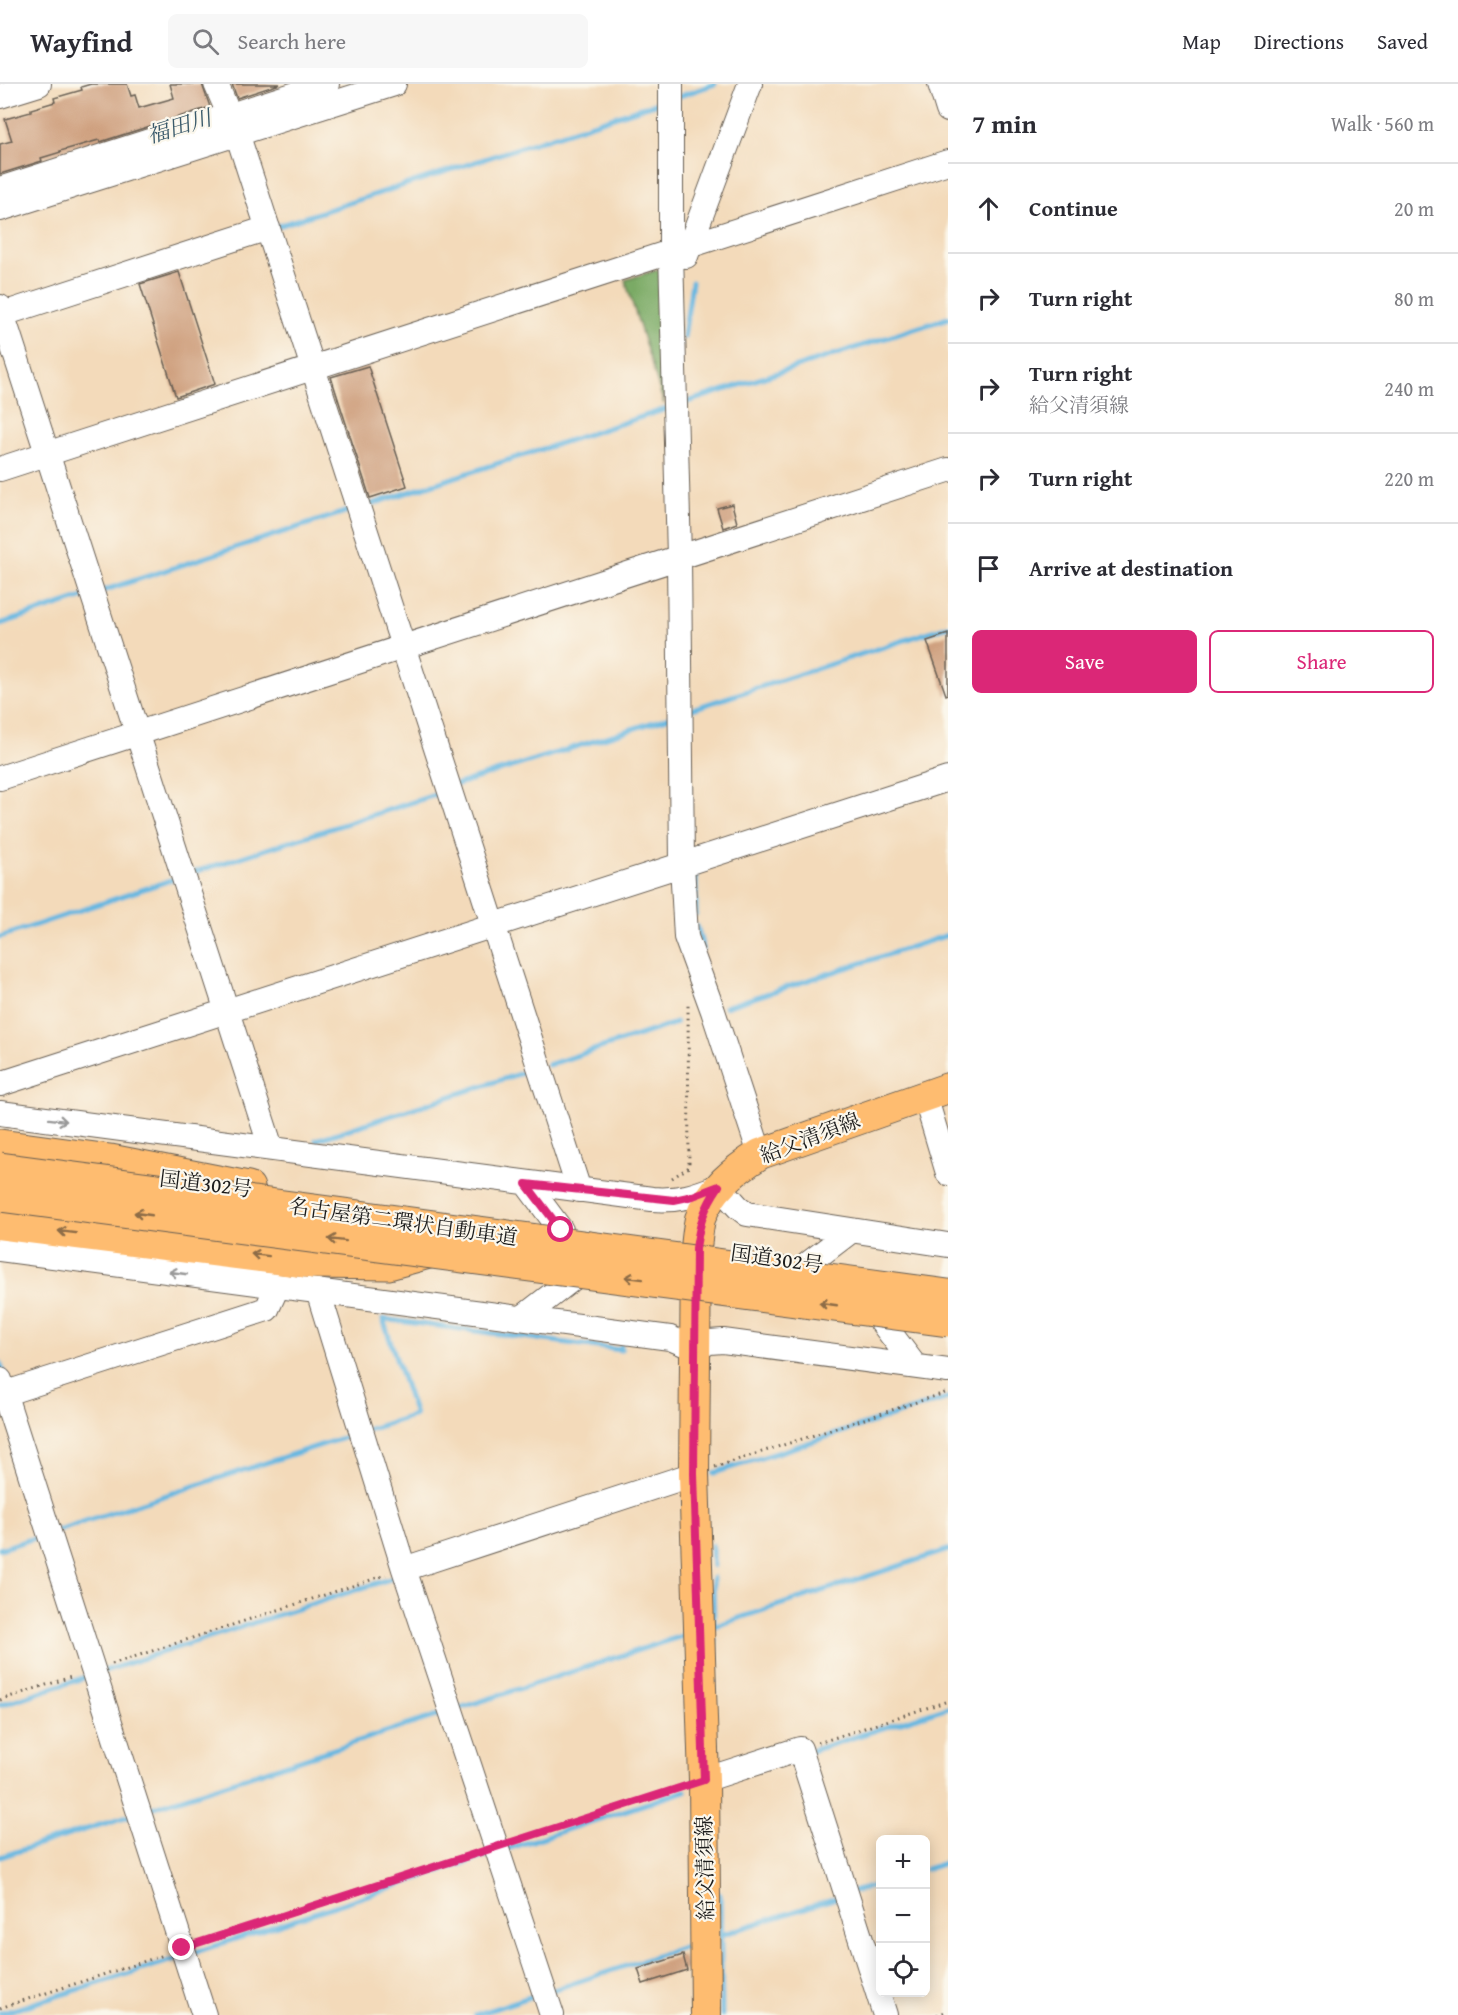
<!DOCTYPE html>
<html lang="en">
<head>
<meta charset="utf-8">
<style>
  :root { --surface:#fff; --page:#f7f7f7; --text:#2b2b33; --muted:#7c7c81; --line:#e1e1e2; --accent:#db2777 }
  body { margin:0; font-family:"Gentium Book Plus","Noto Serif JP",serif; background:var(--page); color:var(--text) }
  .controls { position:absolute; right:18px; bottom:18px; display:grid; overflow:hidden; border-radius:9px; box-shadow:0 3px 15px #0003 }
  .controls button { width:54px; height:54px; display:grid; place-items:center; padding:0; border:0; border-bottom:2px solid var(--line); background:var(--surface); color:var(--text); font:30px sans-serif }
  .stop { position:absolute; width:18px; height:18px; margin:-14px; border:4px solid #db2777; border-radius:50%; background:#fff }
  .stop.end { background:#db2777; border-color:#fff; box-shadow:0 2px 6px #0008 }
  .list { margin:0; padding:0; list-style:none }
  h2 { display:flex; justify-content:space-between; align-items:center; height:78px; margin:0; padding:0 24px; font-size:26px }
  h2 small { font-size:20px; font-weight:400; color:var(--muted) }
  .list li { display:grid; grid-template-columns:39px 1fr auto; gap:18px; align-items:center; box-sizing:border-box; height:90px; padding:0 24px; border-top:2px solid var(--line) }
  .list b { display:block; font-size:22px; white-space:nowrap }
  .list p { margin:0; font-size:20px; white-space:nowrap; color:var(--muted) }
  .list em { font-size:20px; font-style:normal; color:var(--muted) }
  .actions { display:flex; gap:12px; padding:18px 24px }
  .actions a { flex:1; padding:14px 0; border:2px solid var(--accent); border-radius:9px; text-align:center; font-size:21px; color:var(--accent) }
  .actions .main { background:var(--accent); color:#fff }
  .icon { flex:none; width:33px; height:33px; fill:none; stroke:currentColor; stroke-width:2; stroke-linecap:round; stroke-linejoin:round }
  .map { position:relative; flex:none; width:948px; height:1931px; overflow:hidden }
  header { display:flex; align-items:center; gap:36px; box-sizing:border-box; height:84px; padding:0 30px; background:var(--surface); border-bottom:2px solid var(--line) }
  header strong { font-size:28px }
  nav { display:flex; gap:33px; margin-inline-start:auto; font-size:21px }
  .search { width:420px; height:54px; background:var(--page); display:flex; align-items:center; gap:15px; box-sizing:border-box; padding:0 21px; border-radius:9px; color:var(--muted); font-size:22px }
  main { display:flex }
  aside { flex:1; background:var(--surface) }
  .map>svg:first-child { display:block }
  .forest { fill:#7aaa65; stroke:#4b6340; stroke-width:1.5 }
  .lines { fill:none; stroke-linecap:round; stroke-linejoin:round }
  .stream { stroke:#66b7e1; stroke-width:5 }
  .building { fill:#cfa07f }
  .minor-casing { stroke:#675e53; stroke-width:26 }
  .major-casing { stroke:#675e53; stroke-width:32 }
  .highway-casing { stroke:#675e53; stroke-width:35 }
  .path { stroke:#675e53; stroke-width:3; stroke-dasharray:1.5 4.5; stroke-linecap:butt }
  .minor { stroke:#fff; stroke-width:24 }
  .major { stroke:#febc70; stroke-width:30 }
  .highway { stroke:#febc70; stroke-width:33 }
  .highway-bridge-casing { stroke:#675e53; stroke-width:35; stroke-linecap:butt }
  .highway-bridge { stroke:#febc70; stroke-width:33 }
  .oneway { stroke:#999 }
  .oneway2 { stroke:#8d6c46 }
  .route { stroke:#db2777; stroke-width:8 }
  .labels { text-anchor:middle; stroke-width:4.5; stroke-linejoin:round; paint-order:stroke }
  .street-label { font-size:21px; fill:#1c1c1c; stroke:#fbf7ec }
  .water-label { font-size:22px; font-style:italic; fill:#3a5a6b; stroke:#fbf7ec }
</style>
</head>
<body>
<header>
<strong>Wayfind</strong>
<div class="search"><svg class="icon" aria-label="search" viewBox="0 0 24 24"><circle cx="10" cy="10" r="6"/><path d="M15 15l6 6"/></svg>Search here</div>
<nav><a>Map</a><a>Directions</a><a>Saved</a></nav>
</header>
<main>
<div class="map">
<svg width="948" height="1931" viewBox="0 0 948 1931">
  <rect width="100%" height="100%" fill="#fbf7ec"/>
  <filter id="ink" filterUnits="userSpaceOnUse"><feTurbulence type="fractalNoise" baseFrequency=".0167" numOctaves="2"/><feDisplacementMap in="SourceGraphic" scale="12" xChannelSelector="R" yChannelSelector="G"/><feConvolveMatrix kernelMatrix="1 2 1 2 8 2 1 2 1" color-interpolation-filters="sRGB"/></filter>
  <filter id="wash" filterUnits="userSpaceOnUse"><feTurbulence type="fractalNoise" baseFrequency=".008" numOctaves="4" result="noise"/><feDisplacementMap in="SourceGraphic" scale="24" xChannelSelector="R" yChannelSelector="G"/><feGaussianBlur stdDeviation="1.35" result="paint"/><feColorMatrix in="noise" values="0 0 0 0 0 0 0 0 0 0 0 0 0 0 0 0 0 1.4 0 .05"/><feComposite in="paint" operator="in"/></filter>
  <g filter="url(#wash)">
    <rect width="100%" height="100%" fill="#f3daba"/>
    <path class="forest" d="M666,183L664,320L625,196Z"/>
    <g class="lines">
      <path class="stream" d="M680,12L715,0
        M275,143L663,17
        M684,253L692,198
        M684,319L948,234
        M366,422L666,325
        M99,508L351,426
        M0,540L87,512
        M689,626L948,542
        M455,701L673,632
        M696,782V830
        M192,789L444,708
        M697,842L703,865
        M0,853L177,794
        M725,923L948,851
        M548,981L676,939
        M316,1056L534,985
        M0,1278L4,1291
        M367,1346L415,1331L383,1235L621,1266V1262
        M714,1389L948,1314
        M55,1447L355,1350
        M712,1461L713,1482
        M0,1465L41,1452
        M713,1494L714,1543
        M712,1543L948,1466
        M715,1556V1583
        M101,1588L399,1492
        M0,1621L86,1593
        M457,1625L682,1552
        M808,1668L948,1623
        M145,1726L445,1629
        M504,1766L685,1707
        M0,1773L131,1731
        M926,1785L948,1778
        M853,1808L880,1800
        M720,1810L722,1931
        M721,1851L842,1812
        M190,1870L492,1770
        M550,1907L689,1861
        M0,1930L179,1874
        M475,1931L539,1910"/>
    </g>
    <g id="blocks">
      <path class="building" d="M91,0H127L131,12L135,11L139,24L174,14L170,0H202L210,23L100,58L99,56L60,67L61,68L41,74L42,77L0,90V60L12,57L5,35L31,28V25L55,18L54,14L82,6L81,3Z
        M232,0H280L237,14Z
        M179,188L215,300L176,313L140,200Z
        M368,282L407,402L370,414L331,293Z
        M732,420L737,439L723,444L717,424Z
        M948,550V610L946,611L927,557Z
        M683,1871L687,1886L643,1900L638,1885Z"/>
    </g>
  </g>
  <g filter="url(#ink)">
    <use href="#blocks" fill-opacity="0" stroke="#675e53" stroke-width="1.5"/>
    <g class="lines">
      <g class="minor-casing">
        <path id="minor" d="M216,0L237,49L579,1106
          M671,0V168L679,473L682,780L686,853L713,927L760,1070
          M940,0L948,26
          M0,12L39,0
          M0,105L327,0
          M0,125L394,0
          M686,172L750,0
          M0,223L271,1064
          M0,231L268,144
          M0,385L948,78
          M0,694L948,386
          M0,1000L948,695
          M925,1012L948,1089
          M0,1029L652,1115C679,1117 694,1112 719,1102L738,1123L747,1130L948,1161
          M526,1099L561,1146
          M0,1165L670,1254L696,1265L709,1258L723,1257L948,1287
          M809,1179L851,1147
          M318,1207L404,1485L552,1931
          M868,1220L915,1282
          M522,1234L589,1182
          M0,1296L204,1931
          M0,1311L267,1225L277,1203
          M404,1485L694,1390
          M704,1696L800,1665L885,1931"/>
      </g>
      <g class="major-casing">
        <path id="major" d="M706,1931L704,1696L694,1390L696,1164C697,1155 698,1144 700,1135C710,1105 735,1086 760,1070L948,1004"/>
      </g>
      <g class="highway-casing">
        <path id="highway" d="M0,1062L110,1077L248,1104
          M0,1139L313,1178L388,1179L432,1167"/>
      </g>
      <path class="path" d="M672,1094L689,1083L688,921
        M715,1383L948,1308
        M112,1580L386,1491
        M0,1616L74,1592
        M818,1659L948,1617
        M515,1757L680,1703
        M201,1858L478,1769
        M0,1924L164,1871
        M937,1931L948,1927"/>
      <use href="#minor" class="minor"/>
      <use href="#major" class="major"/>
      <use href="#highway" class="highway"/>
      <g class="highway-bridge-casing">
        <path id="highway-bridge" d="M0,1085L948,1212
          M0,1111L948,1236"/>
      </g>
      <use href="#highway-bridge" class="highway-bridge"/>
    </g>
    <defs><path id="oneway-shaft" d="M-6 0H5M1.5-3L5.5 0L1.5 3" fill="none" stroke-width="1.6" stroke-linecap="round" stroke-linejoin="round" transform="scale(1.5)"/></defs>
    <g class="oneway">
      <use href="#oneway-shaft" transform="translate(58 1036) rotate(7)"/>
      <use href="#oneway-shaft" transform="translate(178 1189) rotate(-172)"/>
    </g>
    <g class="oneway2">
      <use href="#oneway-shaft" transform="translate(143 1130) rotate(-172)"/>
      <use href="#oneway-shaft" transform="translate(67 1148) rotate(-173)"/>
      <use href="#oneway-shaft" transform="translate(337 1156) rotate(-173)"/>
      <use href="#oneway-shaft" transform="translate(260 1171) rotate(-173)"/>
      <use href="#oneway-shaft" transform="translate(634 1194) rotate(-173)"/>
      <use href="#oneway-shaft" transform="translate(828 1220) rotate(-172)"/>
    </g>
  </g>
  <g class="lines" filter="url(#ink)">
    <path class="route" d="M182,1864L704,1696L694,1390L696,1164C700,1138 704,1124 719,1102L693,1112L674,1116L526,1100L561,1146"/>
  </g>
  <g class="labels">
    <g class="street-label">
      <text transform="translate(810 1054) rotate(-21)" y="7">給父清須線</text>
      <text transform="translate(206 1100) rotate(7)" y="7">国道302号</text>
      <text transform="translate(403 1138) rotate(8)" y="7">名古屋第二環状自動車道</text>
      <text transform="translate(777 1175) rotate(8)" y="7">国道302号</text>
      <text transform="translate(705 1784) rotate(-91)" y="7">給父清須線</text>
    </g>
    <g class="water-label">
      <text transform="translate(179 42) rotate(-17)" y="8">福田川</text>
    </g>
  </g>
</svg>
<div class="controls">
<button>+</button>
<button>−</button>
<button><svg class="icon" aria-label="locate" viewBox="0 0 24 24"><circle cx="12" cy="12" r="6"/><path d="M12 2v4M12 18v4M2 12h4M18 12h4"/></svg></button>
</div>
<div class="stop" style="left:561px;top:1146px"></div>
<div class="stop end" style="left:182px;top:1864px"></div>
</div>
<aside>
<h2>7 min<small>Walk · 560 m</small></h2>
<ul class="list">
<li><svg class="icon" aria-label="ahead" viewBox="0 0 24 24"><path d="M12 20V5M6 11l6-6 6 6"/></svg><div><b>Continue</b></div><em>20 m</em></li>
<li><svg class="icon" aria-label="right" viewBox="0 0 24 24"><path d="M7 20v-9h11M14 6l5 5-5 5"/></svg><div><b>Turn right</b></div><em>80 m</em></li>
<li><svg class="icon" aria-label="right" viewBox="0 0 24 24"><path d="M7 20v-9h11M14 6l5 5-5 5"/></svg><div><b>Turn right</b><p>給父清須線</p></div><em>240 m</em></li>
<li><svg class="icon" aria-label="right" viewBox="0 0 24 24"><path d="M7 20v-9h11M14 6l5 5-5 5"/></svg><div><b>Turn right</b></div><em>220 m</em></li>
<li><svg class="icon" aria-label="arrive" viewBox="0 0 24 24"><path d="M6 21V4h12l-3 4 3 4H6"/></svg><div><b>Arrive at destination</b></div></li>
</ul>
<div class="actions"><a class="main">Save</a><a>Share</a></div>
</aside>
</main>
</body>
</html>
